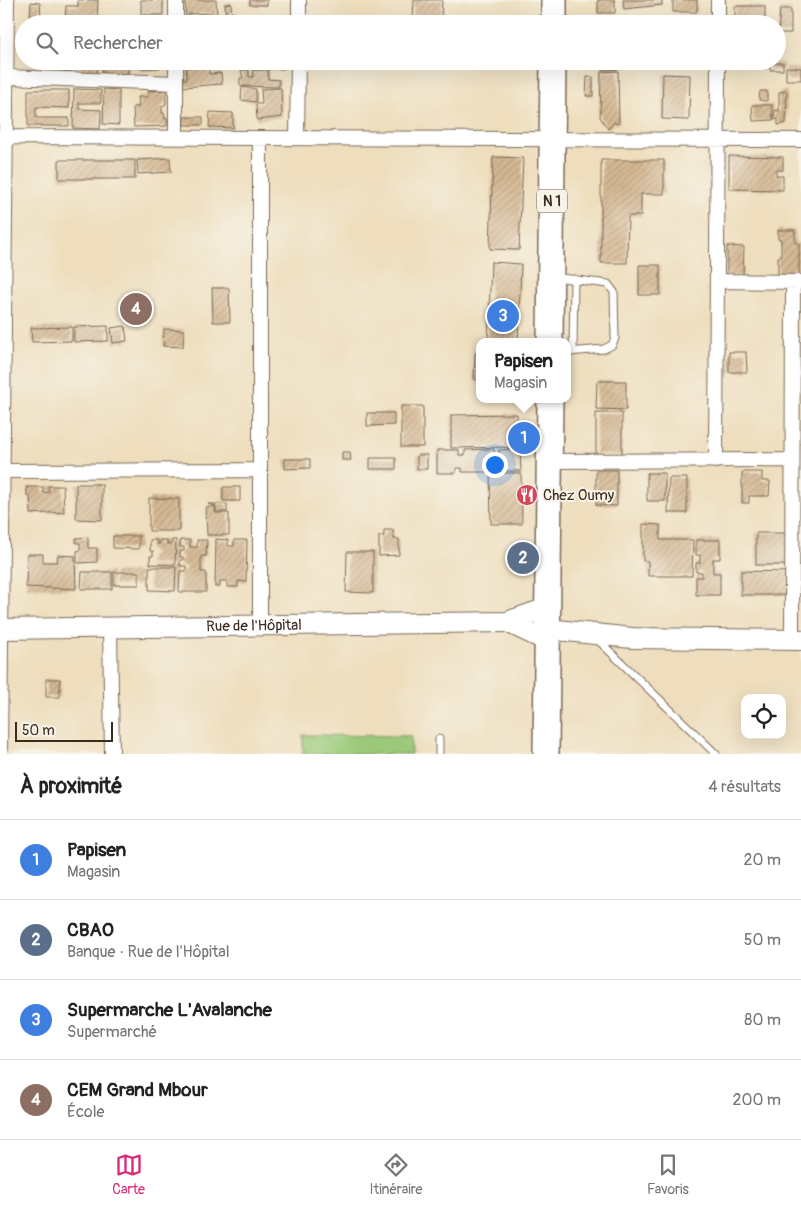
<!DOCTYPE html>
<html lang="fr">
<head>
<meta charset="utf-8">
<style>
  :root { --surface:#fff; --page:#f2f2f2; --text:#222; --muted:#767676; --line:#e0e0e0; --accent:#db2777 }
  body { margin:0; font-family:Pangolin,sans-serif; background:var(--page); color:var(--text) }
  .controls { position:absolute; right:15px; bottom:15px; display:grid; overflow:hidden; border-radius:10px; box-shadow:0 5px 20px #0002 }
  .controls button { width:45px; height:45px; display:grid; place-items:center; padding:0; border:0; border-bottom:1px solid var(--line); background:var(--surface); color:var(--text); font:25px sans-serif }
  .scale { position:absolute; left:15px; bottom:12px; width:98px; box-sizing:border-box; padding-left:5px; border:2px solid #3b2a1e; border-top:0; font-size:14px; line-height:18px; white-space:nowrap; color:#3b2a1e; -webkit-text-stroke:4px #f7f3e8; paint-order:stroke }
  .you { position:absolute; left:494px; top:464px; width:18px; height:18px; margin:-12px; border:4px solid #fff; border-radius:50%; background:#1a73e8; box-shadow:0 0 0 8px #1a73e833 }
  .badge { display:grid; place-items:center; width:32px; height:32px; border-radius:50%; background:var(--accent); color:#fff; font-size:16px; font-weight:700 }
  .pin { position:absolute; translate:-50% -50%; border:2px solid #fff; box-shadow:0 1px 5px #0006 }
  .popup { position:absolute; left:476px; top:338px; width:95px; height:65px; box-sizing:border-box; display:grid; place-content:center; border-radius:10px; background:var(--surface); filter:drop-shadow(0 1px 4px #0005); font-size:16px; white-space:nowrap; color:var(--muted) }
  .popup b { font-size:19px; color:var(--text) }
  .popup::after { content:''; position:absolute; left:50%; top:100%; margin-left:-10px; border:10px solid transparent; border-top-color:var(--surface) }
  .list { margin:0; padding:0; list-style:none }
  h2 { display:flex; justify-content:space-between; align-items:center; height:65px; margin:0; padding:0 20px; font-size:21px }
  h2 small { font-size:16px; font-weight:400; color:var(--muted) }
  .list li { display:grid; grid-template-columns:32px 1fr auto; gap:15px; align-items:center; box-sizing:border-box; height:80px; padding:0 20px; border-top:1px solid var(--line) }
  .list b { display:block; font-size:19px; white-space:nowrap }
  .list p { margin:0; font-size:16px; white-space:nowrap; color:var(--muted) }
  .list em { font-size:16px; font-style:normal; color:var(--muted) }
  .icon { flex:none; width:28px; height:28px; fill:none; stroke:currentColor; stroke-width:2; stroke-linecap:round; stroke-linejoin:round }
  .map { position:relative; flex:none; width:801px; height:754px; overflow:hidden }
  .search { position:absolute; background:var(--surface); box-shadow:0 5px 20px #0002; left:15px; right:15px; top:15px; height:55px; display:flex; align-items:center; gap:12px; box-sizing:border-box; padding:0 18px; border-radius:28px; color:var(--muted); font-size:19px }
  .sheet { height:385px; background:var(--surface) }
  nav { display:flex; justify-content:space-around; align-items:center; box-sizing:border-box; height:70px; border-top:1px solid var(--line); background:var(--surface); font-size:14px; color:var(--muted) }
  nav a { display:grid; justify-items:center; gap:2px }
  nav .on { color:var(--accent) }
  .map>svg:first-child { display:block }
  .park { fill:#9aca79; stroke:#6a7a4c }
  .building { fill:url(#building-hatch) }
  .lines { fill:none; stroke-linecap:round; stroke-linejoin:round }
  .lane-casing { stroke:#7a6956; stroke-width:9 }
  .street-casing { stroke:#7a6956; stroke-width:16 }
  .secondary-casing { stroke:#7a6956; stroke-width:22 }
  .highway-casing { stroke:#7a6956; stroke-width:28 }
  .lane { stroke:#fff; stroke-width:7 }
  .street { stroke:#fff; stroke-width:14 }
  .secondary { stroke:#fff; stroke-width:20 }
  .highway { stroke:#fff; stroke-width:25 }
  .labels { text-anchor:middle; stroke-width:4; stroke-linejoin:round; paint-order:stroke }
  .shield { fill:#f7f3e8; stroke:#73665b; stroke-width:1 }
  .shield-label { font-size:14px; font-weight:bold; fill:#3b2a1e }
  .poi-label { font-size:15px; fill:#3b2a1e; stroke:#f7f3e8; text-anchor:start }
  .street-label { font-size:15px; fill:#3b2a1e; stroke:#f7f3e8 }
</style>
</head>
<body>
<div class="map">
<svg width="801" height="754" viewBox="0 0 801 754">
  <defs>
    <pattern id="building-hatch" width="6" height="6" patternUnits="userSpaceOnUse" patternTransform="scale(1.25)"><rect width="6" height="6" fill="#d6b994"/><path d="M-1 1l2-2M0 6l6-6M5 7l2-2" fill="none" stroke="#af9778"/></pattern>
  </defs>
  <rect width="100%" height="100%" fill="#f7f3e8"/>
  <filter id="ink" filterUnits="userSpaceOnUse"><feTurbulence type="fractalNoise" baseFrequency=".02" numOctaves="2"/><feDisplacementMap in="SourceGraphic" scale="10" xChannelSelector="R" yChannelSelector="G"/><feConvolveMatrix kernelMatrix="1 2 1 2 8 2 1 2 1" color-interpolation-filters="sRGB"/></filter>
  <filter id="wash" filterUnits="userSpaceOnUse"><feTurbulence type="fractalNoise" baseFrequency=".0096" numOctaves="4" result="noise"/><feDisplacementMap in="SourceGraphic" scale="20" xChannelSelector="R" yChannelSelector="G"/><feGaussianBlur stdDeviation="1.12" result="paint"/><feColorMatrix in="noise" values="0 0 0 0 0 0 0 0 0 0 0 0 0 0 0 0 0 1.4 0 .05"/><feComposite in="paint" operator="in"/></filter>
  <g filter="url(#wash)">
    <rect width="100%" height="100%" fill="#eedebd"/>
    <path class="park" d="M303,735L411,736V754H303Z"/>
    <g id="blocks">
      <path class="building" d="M78,0H98L97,24L65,23L66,6H78Z
        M141,0H163V15H141Z
        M185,0H216L217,16L211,17V13L189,14V17H186Z
        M250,0H267V5H250Z
        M414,0H442L441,20L413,19Z
        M598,0H615V13H598Z
        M623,0H662V5L624,9Z
        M673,0H697V12H673Z
        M31,2L40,3L41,18L50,20V24H30Z
        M231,3L232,17H226L225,4Z
        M735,6H765V24H735Z
        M780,9H791V33H778Z
        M601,17H622V24H601Z
        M200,20H221V24H201Z
        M83,61H97V78H83Z
        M102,61H128V74L102,73Z
        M140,61H160V68L140,69Z
        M186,61H209V74L221,73L222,84L182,87V79H187Z
        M237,61H284V69H269V64H264V69H253V64H247V68H237Z
        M601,61H622V69L602,70Z
        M770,63H783V70H770Z
        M786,67L801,68V80H786Z
        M241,70H249V77H253V70H268V79L279,80V87L240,86V78H243Z
        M618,71L619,123L616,124L614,122L608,129L600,117L601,72Z
        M663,74L690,75L689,120L662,119Z
        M587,77H593V96H586Z
        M242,87L256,89V102L241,100Z
        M281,88L282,117L257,120L256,104H262L261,89Z
        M74,89L101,90V103H79V109L101,110L100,129L73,128Z
        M104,89L119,90V125L103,124Z
        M28,90H69V108L36,107V118H69V126H28Z
        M166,90V104L162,106V113H164L165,119L167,118V126L134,127L133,107H139L138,97H148V91Z
        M760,91H767V101L759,100Z
        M787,91L786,123L778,125V119H774L775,110L779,111V92Z
        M752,105H772L773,120L753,121Z
        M210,112L233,113V128L209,127Z
        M184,117H203V125H184Z
        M729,156L783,157V170H776V176H783V190L729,189Z
        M493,157L523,158L519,250L490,249Z
        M170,158L171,172L138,174L137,160Z
        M59,160H135V179H59Z
        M601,160H664V194H641V216H628L627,263H601Z
        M778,230H795V243H799V279H778V257H781V239H778Z
        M727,246L744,247L743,276H727Z
        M491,262L521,264L518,342H488Z
        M639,265H660V295H639Z
        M212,288H229L230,322H213Z
        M108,326V341L74,342V327Z
        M125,326L127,341L113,343L111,328Z
        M72,327V341L32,342L31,328Z
        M164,329L184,330L183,347L163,346Z
        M729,352H746L747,372H729Z
        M475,353H480V380H474Z
        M597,381H626V410L596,409Z
        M401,406H423V447H401Z
        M367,413H394V425L367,426Z
        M596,413H622V455L596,454Z
        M517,414V447L451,448V415Z
        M494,449V455H499V450L520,449L521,471H503L502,468H496V472H462V468H456V473H437V450H459V455H465V450Z
        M342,452H350L351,460H342Z
        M417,455H427V469H417Z
        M370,458H396V469H370Z
        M285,459H310V468L285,469Z
        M596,470H617V506L596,505Z
        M742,472H762V481H770L769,496H749V503H742Z
        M490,473H521L522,524H491Z
        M647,473H665V501H647Z
        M669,478H687V513H668Z
        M76,484H102V520L76,519Z
        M48,486H63L64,512L31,514L30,495L27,496V487H43V493L49,492Z
        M223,487H240V501H223Z
        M149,498L179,499V531H149Z
        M208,504H227V512H216V506Z
        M206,507H215V513H229V535H207Z
        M643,524L660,525V540H693L692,576H648V561H643Z
        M384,530H393L394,539H399V555L379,556V536H384Z
        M756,533H790V565H756Z
        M113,536H139V549L113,548Z
        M88,537V548H97V562L77,563V551L80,550V543H76V538Z
        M216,539L228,540V546H234V540H247L246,582L238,581V587H227V581H220V587H215Z
        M150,540H157V544H160V540H167V544H172V540H176L175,565L150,564V556H153V551H150Z
        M180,540H190V547H197V540H207L206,556H201V572H206V592H179L180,571H186V566H180V560H183V557H180V551H184V547H180Z
        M696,540H720V559H713V573H720V595H696V577H702V572H696V563H700V555H696Z
        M347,552H373V593L346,592Z
        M27,554H43V562H57L58,555L75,556L76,589L26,587Z
        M149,567H176L175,591L149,590Z
        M741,571L790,572V595H741Z
        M82,572H112V589H81Z
        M114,572H139V585H114Z
        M46,679H60V697H46Z"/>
    </g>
  </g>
  <g filter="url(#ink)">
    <use href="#blocks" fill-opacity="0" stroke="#7a6956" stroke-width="1"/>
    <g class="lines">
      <g class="lane-casing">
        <path id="lane" d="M554,277L608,284L614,292L615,338L612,345L604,349L568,352
          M573,352L574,279
          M597,639L716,754
          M439,754V739"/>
      </g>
      <g class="street-casing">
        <path id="street" d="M176,24V0
          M299,24V0
          M718,24V0
          M7,77L176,83
          M0,137L801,140
          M176,138V61
          M260,138V627
          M297,138L298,61
          M717,281L801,282
          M549,461L792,460
          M716,461L718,61
          M3,471L258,470
          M110,629L112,754
          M792,640L793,282
          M0,754L7,0"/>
      </g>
      <g class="secondary-casing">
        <g id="secondary">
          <path d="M507,622L547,641"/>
          <path id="s1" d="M0,629L507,622L547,608"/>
          <path d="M548,629L632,638L801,640"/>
        </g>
      </g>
      <g class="highway-casing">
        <path id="highway" d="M554,24V0
          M550,342L553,61
          M546,754L550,399"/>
      </g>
      <use href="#lane" class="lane"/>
      <use href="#street" class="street"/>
      <use href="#secondary" class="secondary"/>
      <use href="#highway" class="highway"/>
    </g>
  </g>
  <defs>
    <g id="restaurant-disc" transform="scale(1.125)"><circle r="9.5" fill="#d1495b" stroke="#f7f3e8"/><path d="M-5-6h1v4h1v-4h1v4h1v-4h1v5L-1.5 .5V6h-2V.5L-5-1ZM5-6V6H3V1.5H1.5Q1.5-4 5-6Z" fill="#fff"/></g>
  </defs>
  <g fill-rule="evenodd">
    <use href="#restaurant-disc" x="527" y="495"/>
  </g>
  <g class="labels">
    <rect class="shield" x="537" y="189.5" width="30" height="23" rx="4"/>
    <g class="shield-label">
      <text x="552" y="206">N 1</text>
    </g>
    <g class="poi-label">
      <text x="543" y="500">Chez Oumy</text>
    </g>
    <g class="street-label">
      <text dy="5" stroke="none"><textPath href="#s1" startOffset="254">Rue de l'Hôpital</textPath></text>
    </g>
  </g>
</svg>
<div class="controls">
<button><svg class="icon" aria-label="locate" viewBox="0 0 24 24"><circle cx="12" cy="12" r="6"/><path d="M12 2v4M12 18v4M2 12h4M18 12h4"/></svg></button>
</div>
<div class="scale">50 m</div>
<div class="you"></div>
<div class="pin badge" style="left:524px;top:438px;background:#3f7fe0">1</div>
<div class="popup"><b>Papisen</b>Magasin</div>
<div class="pin badge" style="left:523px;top:558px;background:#5c6f8a">2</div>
<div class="pin badge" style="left:503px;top:316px;background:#3f7fe0">3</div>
<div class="pin badge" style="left:136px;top:309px;background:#8d6e63">4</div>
<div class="search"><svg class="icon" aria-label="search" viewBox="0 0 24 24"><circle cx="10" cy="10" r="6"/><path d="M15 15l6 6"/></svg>Rechercher</div>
</div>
<section class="sheet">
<h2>À proximité<small>4 résultats</small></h2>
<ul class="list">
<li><span class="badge" style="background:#3f7fe0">1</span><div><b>Papisen</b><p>Magasin</p></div><em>20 m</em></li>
<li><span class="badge" style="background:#5c6f8a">2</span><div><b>CBAO</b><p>Banque · Rue de l'Hôpital</p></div><em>50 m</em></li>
<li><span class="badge" style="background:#3f7fe0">3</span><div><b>Supermarche L'Avalanche</b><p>Supermarché</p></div><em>80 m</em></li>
<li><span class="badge" style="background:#8d6e63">4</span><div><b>CEM Grand Mbour</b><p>École</p></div><em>200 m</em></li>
</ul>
</section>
<nav>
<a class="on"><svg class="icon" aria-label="map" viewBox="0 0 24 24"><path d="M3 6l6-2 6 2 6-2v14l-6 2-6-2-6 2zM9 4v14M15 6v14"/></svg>Carte</a>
<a><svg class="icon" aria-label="directions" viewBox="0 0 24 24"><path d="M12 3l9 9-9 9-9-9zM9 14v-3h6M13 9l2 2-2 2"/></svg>Itinéraire</a>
<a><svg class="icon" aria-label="saved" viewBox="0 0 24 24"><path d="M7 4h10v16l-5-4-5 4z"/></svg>Favoris</a>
</nav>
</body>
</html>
